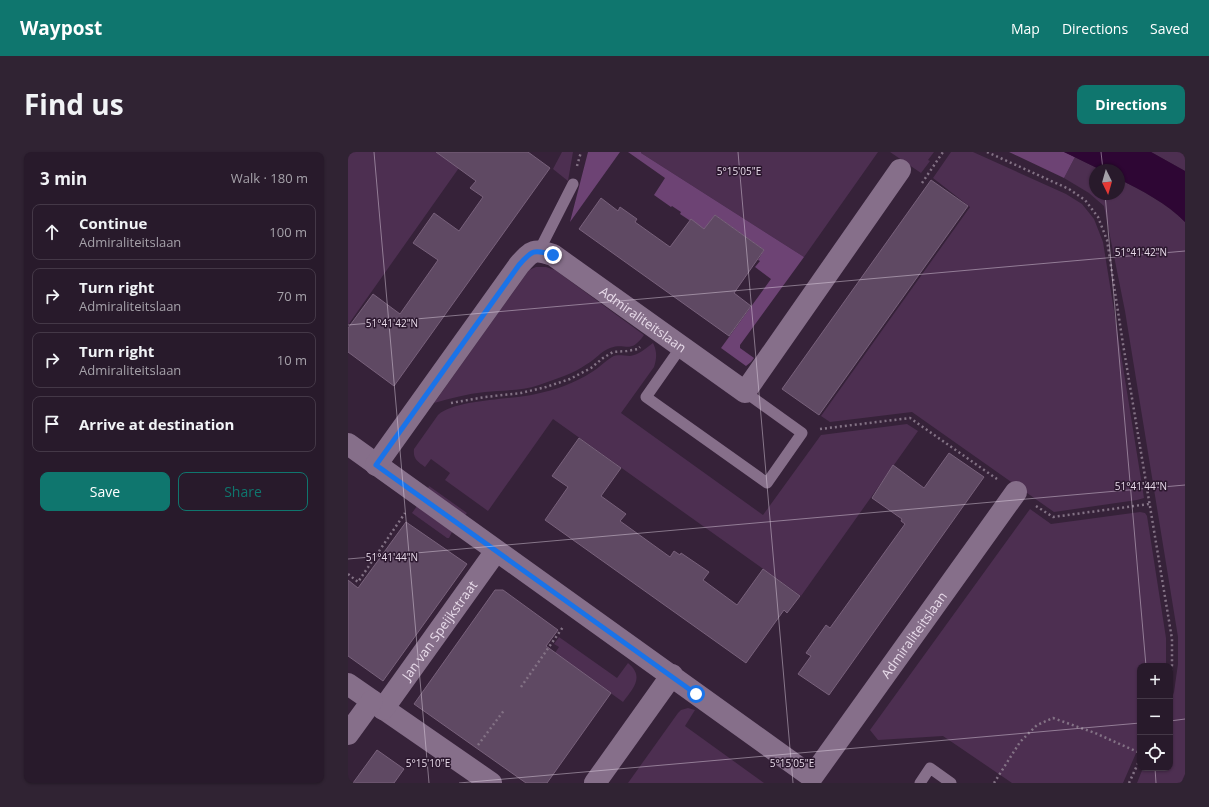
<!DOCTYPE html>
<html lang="en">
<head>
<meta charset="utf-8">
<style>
  :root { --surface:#281a2b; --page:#302333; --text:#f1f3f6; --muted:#a5a1a9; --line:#443847; --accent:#0f766e }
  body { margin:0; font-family:"Open Sans",sans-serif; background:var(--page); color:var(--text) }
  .controls { position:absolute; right:12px; bottom:12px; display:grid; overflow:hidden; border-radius:8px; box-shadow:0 1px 3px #0004 }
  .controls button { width:36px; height:36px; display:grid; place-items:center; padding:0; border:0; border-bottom:1px solid var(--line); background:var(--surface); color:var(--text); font:20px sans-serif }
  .compass { position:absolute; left:741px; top:12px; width:36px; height:36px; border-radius:50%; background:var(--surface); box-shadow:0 1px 3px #0004; rotate:175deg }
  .stop { position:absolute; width:12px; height:12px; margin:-9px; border:3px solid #1a73e8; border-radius:50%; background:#fff }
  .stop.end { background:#1a73e8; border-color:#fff; box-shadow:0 1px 4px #0008 }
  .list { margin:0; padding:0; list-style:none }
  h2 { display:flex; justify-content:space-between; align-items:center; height:52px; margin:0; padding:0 16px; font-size:17px }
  h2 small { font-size:13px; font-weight:400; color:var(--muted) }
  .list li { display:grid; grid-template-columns:26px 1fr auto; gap:12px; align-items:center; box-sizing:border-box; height:56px; margin:0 8px 8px; padding:0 8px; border:1px solid var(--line); border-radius:8px }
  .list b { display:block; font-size:15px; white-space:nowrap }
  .list p { margin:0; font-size:13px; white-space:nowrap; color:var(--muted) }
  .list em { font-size:13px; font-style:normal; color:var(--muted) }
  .actions { display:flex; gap:8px; padding:12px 16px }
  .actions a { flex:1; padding:9px 0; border:1px solid var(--accent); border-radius:8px; text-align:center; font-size:14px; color:var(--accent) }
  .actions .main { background:var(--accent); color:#fff }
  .icon { flex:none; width:22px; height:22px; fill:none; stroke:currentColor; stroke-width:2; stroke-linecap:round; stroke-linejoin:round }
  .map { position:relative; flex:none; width:837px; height:631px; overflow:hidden; border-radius:8px }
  header { display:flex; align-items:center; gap:24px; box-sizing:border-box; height:56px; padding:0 20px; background:var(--accent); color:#fff }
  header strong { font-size:19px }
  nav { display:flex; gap:22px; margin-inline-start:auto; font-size:14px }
  .intro { display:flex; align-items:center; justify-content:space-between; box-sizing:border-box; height:96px; padding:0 24px }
  h1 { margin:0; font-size:28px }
  .button { padding:10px 18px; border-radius:8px; background:var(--accent); color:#fff; font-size:14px; font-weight:700 }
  main { display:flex; gap:24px; padding:0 24px }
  aside { flex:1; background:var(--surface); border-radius:8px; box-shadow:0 1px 3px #0004 }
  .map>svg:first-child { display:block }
  .green { fill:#4d2f51 }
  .forest { fill:#6d4374 }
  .water { fill:#2e0634 }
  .building { fill:#5f4963; stroke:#78617b }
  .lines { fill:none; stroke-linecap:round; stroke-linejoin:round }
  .path { stroke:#837285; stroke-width:2.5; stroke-dasharray:2 3; stroke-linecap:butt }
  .lane { stroke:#866f8a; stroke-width:11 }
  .street { stroke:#866f8a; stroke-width:22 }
  .route { stroke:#1a73e8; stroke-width:5 }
  .ticks { fill:none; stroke:#e8dbea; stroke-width:1; stroke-opacity:0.45 }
  .labels { text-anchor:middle; stroke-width:3; stroke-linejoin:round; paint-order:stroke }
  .street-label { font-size:13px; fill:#e8dbea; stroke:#2c182f }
  .ticks-label { font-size:10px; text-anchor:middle; fill:#e8dbea; stroke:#2c182f; stroke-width:3; stroke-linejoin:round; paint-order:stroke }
</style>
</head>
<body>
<header>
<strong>Waypost</strong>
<nav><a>Map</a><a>Directions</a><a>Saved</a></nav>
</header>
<div class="intro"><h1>Find us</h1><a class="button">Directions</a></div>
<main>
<aside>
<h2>3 min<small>Walk · 180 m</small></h2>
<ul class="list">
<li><svg class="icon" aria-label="ahead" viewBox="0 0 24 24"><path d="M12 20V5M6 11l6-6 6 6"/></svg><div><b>Continue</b><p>Admiraliteitslaan</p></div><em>100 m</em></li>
<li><svg class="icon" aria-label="right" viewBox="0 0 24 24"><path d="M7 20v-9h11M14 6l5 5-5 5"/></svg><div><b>Turn right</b><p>Admiraliteitslaan</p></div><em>70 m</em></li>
<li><svg class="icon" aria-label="right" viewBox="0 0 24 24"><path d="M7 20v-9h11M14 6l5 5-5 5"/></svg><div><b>Turn right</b><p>Admiraliteitslaan</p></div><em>10 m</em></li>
<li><svg class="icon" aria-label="arrive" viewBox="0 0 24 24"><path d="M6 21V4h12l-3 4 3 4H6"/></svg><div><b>Arrive at destination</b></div></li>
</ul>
<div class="actions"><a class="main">Save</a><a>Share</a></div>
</aside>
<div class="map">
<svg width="837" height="631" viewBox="0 0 837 631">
  <rect width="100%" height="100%" fill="#362239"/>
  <path class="green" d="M0,0H97L113,13L0,173Z
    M214,0H225L220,29L205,17Z
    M293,0H530L456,105L293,1Z
    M542,0H586L580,8L582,9L573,21Z
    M603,0H625L718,42L734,52L746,67L755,90L796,346L789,348L706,360L564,260L482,270L473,264L622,55L585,26Z
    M803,0H837V19Z
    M727,5L753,18H747V42H771V27C794,39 819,51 837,70V622L833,631H789L795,616H822V552L826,540L830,512V485L777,159L756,54L741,41L716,26Z
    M188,115H198L207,118L296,183C282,203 278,190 262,196C253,199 247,208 239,212C225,222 208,227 191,233C174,239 155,238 137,240C119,242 103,246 86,251L181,118Z
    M305,191C309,199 309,206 306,215L273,261L415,363L473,283L559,272L570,279L453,444L205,267L140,359L97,328L102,321L83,307L77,315C69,309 65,307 66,297L90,263C108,247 163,248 188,242C207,238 227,231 244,220C251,216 257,209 264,205C270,202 275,204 282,204C291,203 298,196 305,191Z
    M81,334L119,361L113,368L78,341Z
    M69,354L104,380L101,386H99L64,361Z
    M682,357L703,372L792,360L797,361L799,364L818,486V514H792V592L775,631H664L595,584L530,588L522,578Z
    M211,485L269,526L280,511C297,525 285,536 275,550L207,501L211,495L206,492Z
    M340,556L347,558L337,574L416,631H280L330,561L333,558Z"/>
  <path class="forest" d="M240,0H272L222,70Z
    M280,0H293V1L456,105L392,193V196L406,206L403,210L398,214L373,196L423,127L407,115L412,109L410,108L416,98L367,63L356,78L332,62L333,60L324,54L323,55L306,43L317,26Z
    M661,0H716L727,5L716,26Z"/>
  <path class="water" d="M716,0H803L837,19V70C819,51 794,39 771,27V18H753Z"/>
  <path class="building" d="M88,0H180L202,16L46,234L0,200V176L25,142L52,162L90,108L65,91L86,61L111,79L135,45L122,36L128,29Z
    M583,28L620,54L471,263L434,237Z
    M253,46L270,59L272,55L289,67L287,70L322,95L343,67L356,77L367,63L416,98L386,141L403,154L381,184L231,77Z
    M231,286L273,316L253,344L278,362L272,369L322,405L326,399L332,403L333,401L361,420L355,428L389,453L415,417L452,444L439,461L436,458L398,511L197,368L220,335L204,324Z
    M601,301L636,325L481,543L450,522L463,504L458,501L478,473L482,476L557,372L553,369L554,367L524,346L545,313L576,336Z
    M58,370L119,412L35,529L0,504V428L10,436Z
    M147,438H155L210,478L198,494L263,541L199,631H178L66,552Z
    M29,598L56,617L46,631H5Z"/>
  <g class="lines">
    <path class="path" d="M639,0L721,37L737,48L750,65L759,88L775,192L824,487V513L822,526
      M229,14L233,0
      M574,31L595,0
      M103,251L137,245L173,241L198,235L222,227L243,216L255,206L265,200L279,199L290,197L292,195
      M472,277L562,266L649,327
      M688,354L705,365L801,352
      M0,422L10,430L57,361
      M173,535L215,475
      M130,593L157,557
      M646,631L672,590L689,573L705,566L747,581L792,601
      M781,631L792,607"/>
    <path class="lane" d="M191,99L225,32
      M333,195L298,245L419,331L454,281L397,240
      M572,631L582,616L603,631"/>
    <g class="street">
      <path id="s1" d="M0,292L464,625L668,340"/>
      <path id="s2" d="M28,313L171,113C184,98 186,97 205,103L397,240L552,18"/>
      <path d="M0,532L143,631"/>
      <path id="s3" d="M35,557L148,399"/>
      <path d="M0,582L24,549"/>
      <path d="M247,631L324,523"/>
    </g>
  </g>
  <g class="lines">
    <path class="route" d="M205,103C186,97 184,98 171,113L28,313L348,542"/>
  </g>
  <path class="ticks" d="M26,0L81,631M390,0L445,631M753,0L755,18M757,42L798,514M0,173L837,99M0,407L837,333M822,569L837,567M807,616L808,631M111,631L792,571"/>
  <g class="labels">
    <g class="street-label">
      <text dy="5" stroke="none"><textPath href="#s2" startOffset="396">Admiraliteitslaan</textPath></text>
      <text dy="5" stroke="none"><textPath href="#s3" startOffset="97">Jan van Speijkstraat</textPath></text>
      <text dy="5" stroke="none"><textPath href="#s1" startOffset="746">Admiraliteitslaan</textPath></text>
    </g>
  </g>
  <g class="ticks-label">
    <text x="391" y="23">5°15'05"E</text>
    <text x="793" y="104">51°41'42"N</text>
    <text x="44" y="175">51°41'42"N</text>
    <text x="793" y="338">51°41'44"N</text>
    <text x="44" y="409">51°41'44"N</text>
    <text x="80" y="615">5°15'10"E</text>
    <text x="444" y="615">5°15'05"E</text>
  </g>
</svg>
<div class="controls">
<button>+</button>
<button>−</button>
<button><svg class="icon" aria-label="locate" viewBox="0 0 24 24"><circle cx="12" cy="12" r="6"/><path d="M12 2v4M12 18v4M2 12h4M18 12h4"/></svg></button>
</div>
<svg class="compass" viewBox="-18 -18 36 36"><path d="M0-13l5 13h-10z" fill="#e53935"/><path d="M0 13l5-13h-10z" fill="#a5a1a9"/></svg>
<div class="stop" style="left:348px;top:542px"></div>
<div class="stop end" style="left:205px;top:103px"></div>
</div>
</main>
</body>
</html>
